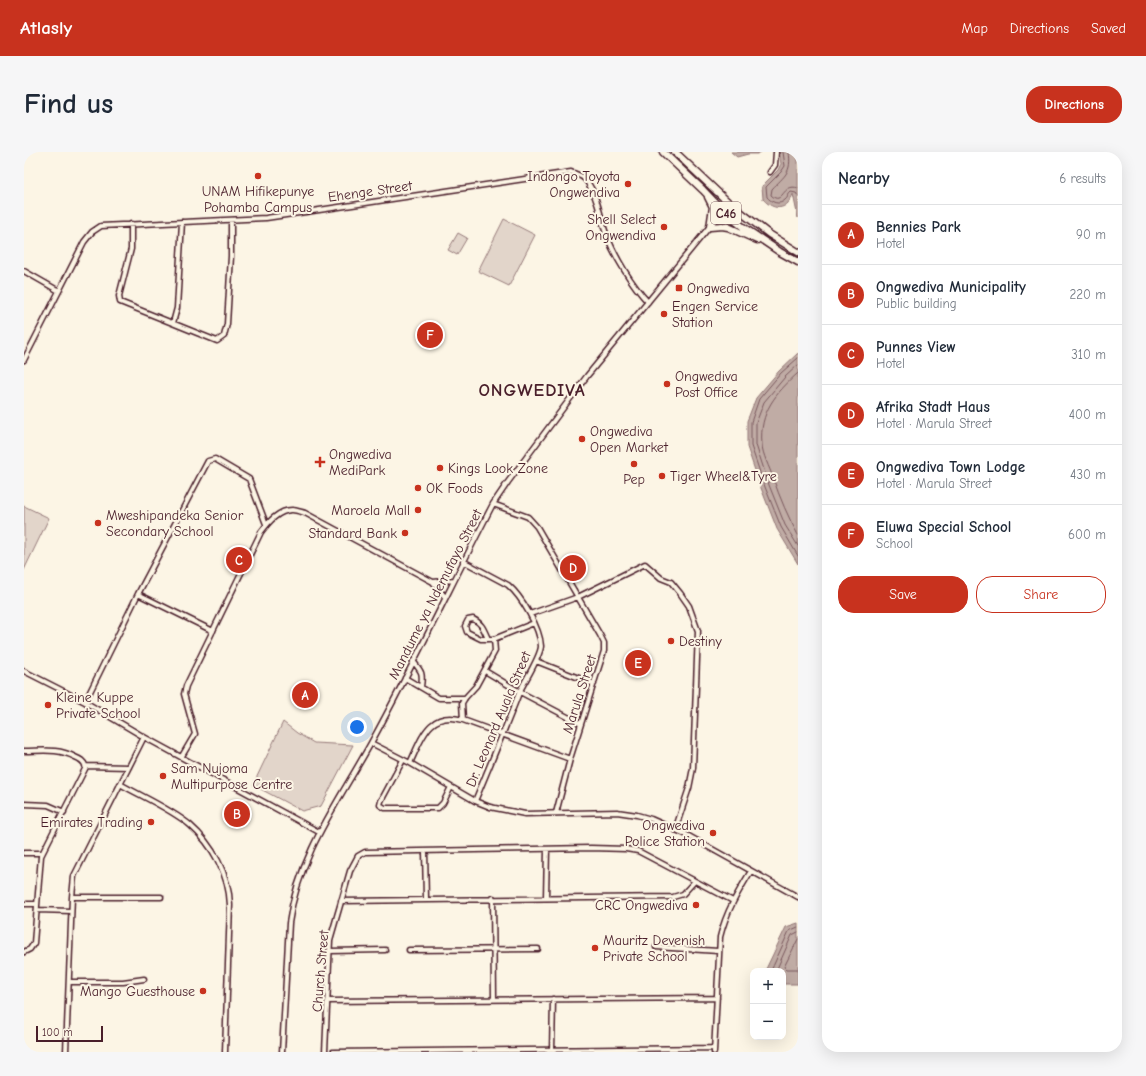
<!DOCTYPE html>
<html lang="en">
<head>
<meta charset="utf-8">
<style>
  :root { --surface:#fff; --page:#f6f6f7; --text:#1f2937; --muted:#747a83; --line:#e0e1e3; --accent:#c8321e }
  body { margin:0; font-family:"Comic Neue",sans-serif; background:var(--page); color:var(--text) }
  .controls { position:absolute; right:12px; bottom:12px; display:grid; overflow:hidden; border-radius:8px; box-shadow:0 4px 16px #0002 }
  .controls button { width:36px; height:36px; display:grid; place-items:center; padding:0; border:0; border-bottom:1px solid var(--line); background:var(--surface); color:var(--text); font:20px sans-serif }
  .scale { position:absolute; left:12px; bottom:10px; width:67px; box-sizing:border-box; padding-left:4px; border:2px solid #4a1f2b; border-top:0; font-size:11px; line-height:14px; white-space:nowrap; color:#4a1f2b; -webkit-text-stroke:3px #fcf5e5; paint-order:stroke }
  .you { position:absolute; left:333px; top:575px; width:14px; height:14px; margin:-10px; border:3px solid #fff; border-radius:50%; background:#1a73e8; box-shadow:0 0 0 6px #1a73e833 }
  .badge { display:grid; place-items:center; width:26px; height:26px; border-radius:50%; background:var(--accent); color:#fff; font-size:13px; font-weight:700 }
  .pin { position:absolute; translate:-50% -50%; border:2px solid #fff; box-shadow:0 1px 4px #0006 }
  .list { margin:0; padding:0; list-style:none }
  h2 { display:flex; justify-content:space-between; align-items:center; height:52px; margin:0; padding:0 16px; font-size:17px }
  h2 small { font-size:13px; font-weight:400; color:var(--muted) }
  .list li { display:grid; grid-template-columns:26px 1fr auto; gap:12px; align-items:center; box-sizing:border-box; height:60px; padding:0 16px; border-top:1px solid var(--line) }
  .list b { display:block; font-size:15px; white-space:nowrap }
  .list p { margin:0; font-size:13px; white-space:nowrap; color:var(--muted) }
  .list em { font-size:13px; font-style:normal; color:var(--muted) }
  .actions { display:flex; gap:8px; padding:12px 16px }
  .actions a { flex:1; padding:9px 0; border:1px solid var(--accent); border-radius:16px; text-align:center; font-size:14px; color:var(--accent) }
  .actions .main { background:var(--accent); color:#fff }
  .map { position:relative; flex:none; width:774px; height:900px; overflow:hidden; border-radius:16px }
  header { display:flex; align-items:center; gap:24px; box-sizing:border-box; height:56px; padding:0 20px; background:var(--accent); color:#fff }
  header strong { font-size:19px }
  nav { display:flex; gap:22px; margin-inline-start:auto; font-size:14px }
  .intro { display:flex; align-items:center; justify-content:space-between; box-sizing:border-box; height:96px; padding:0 24px }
  h1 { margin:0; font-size:28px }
  .button { padding:10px 18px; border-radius:16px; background:var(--accent); color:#fff; font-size:14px; font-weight:700 }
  main { display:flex; gap:24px; padding:0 24px }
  aside { flex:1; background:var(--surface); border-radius:16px; box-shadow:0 4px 16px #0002 }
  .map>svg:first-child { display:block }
  .green { fill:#e2d5ca; stroke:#967a7a }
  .water { fill:#c0aca5; stroke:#917474 }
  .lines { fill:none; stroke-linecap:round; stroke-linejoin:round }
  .shore { stroke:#79575c; stroke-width:1 }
  .street-casing { stroke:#4a1f2b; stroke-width:7 }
  .primary-casing { stroke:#4a1f2b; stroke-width:9 }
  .street { stroke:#fcf5e5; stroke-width:4 }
  .primary { stroke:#fcf5e5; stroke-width:6 }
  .poi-dot { fill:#c8321e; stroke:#fcf5e5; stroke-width:1.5 }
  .labels { text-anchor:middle; stroke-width:4; stroke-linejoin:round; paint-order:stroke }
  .shield { fill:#fcf5e5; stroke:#7f5f63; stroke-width:1 }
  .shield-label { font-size:13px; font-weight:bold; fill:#4a1f2b }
  .poi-label { font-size:14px; fill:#4a1f2b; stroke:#fcf5e5; text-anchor:start }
  .street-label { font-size:14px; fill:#4a1f2b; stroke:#fcf5e5 }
  .district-label { font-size:18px; font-weight:bold; letter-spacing:1px; fill:#4a1f2b; stroke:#fcf5e5 }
</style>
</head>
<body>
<header>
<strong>Atlasly</strong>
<nav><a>Map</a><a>Directions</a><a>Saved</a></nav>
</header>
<div class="intro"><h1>Find us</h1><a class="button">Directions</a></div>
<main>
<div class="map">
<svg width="774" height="900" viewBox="0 0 774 900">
  <rect width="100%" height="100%" fill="#fcf5e5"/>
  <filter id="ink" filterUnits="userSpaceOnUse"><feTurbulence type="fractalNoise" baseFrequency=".025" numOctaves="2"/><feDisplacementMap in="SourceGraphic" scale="8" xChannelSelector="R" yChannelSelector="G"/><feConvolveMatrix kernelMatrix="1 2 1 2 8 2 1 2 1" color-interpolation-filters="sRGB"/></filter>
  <g filter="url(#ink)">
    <path class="green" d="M480,67L511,83L485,134L454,119Z
      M434,81L443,86L433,103L424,98Z
      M0,354L25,366L0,418Z
      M259,570L273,581L290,591L329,593L297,654L278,659L229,633Z"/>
    <path class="water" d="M707,0H737L733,2H724L713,5Z
      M755,0H774V66L769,42C768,45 766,48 764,51C756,60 745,54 739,47L738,34L754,18L757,12Z
      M774,201V412L753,377L737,336L723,295V269L732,246L755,219Z
      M774,771V832H759V819H744L742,817L762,775Z"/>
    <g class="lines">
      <path class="shore" d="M759,0L761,14L757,20L742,35L743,45C747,50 755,54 761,48C764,46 764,42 767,40L772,41L774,44
        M765,0C768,21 761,23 748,37L747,43C759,55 758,30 774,36
        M774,206L757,221L735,247L727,270V294L741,335L757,375L774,404
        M774,213L761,225L740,250L732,271V293L745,333L761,373L774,394
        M774,221C752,241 735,260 738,292C738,302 746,316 749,326C756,346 764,365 774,383
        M774,787L760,815L762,817H774
        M747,819L765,779L774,775
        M752,819L768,783L774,780"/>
      <g class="street-casing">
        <path id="street" d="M746,20L751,13L752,0
          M107,72V97L95,144L96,150L193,189L200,184L203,172L207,104V68
          M0,119L35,139
          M149,171L153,156L158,70
          M0,208L60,90L68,80L77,74L242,66L547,20C554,23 560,24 564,31C575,47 576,67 583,84C591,105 608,133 624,150
          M469,352L504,365L513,375L576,483L580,491V499L546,607L532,661
          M439,409L484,433C498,445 516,476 517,494C517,504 500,530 495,541C481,577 466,613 451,649
          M409,430L430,428
          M114,442L189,479
          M506,462L554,445L621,412L637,426L647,430L656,441L665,454L674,479L669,616L665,636L651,678
          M464,487C460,478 458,471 449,467L444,468L441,474L443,480L457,487H470L510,471
          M389,509C398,520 399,521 397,535
          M512,509L570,532
          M0,519L61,550L120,585L295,680
          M461,519L496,540L557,572
          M381,526L415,546H441
          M61,550L114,442L184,309L191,307L225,327L242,372
          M439,568L438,551L441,546L452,534L471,499L470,487
          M347,591L386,611L451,649L466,655L501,662L593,660L613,663L627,667L661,682L774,745
          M0,599C18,599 34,596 51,605C56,607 60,609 62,615L17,704L10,791L6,797L0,800
          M158,604L171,582L160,542L162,534L237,380C244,371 254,358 268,358C272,358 277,360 281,361L409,430L421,445
          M379,608L357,649L356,653L361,656H414L419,651L427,635
          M386,611C398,586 405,558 439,568L546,607
          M61,614L105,615
          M96,632C117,644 147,657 166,673C189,693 205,723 206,753L201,900
          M0,652L24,653L40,660
          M401,699L402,747
          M0,701H18
          M48,745H137
          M469,746L470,847
          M522,746L523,697
          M317,749L649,745L659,742L670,730
          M0,752H13
          M13,758L47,759
          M632,795L694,799
          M385,798L514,797
          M306,799L361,798
          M45,830H99L120,827
          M303,849L693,846
          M42,900L48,745L50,724L120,585
          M258,900L265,771C274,704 315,649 347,591C390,513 428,431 469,352L484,330L563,224L705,51
          M301,900L306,788L326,719L334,704L341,700L567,696L602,697L614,699L709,749
          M309,900L690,896
          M528,900L529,847
          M690,900L696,785C702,760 714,740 727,719"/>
      </g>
      <g class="primary-casing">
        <path id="primary" d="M639,0L679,38L699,59L719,75L756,100L774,110
          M651,0L705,51L745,82L774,100
          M684,45L689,55L686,75L698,74L704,75L733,88"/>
      </g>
      <use href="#street" class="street"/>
      <use href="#primary" class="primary"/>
    </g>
  </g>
  <g class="poi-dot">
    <circle cx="234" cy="24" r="4"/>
    <circle cx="604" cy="32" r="4"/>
    <circle cx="640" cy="75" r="4"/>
    <rect x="651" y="132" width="8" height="8" rx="2"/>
    <circle cx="640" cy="162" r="4"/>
    <circle cx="643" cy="232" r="4"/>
    <circle cx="558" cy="287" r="4"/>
    <path d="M294 304h4v4h4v4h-4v4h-4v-4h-4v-4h4z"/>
    <circle cx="610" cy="312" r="4"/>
    <circle cx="416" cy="316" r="4"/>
    <circle cx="638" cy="324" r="4"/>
    <circle cx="394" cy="336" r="4"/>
    <circle cx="394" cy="358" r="4"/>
    <circle cx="74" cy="371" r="4"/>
    <circle cx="381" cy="381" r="4"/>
    <circle cx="647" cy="489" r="4"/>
    <circle cx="24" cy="553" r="4"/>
    <circle cx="139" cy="624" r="4"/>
    <circle cx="127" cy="670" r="4"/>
    <circle cx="689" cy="681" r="4"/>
    <circle cx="672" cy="753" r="4"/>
    <circle cx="571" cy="796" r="4"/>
    <circle cx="179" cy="839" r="4"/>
  </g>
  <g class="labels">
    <rect class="shield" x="687" y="50" width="30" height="22" rx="3"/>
    <g class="shield-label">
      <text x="702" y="66">C46</text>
    </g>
    <g class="poi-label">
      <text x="596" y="29" text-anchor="end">Indongo Toyota<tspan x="596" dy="16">Ongwendiva</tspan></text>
      <text x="234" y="44" text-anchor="middle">UNAM Hifikepunye<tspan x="234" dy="16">Pohamba Campus</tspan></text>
      <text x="632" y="72" text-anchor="end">Shell Select<tspan x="632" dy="16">Ongwendiva</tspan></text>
      <text x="663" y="141">Ongwediva</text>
      <text x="648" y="159">Engen Service<tspan x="648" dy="16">Station</tspan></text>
      <text x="651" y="229">Ongwediva<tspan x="651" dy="16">Post Office</tspan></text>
      <text x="566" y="284">Ongwediva<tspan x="566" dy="16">Open Market</tspan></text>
      <text x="305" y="307">Ongwediva<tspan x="305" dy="16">MediPark</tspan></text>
      <text x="424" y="321">Kings Look Zone</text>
      <text x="646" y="329">Tiger Wheel&amp;Tyre</text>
      <text x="610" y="332" text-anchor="middle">Pep</text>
      <text x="402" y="341">OK Foods</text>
      <text x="386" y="363" text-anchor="end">Maroela Mall</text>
      <text x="82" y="368">Mweshipandeka Senior<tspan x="82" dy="16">Secondary School</tspan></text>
      <text x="373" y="386" text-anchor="end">Standard Bank</text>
      <text x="655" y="494">Destiny</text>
      <text x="32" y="550">Kleine Kuppe<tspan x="32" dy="16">Private School</tspan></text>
      <text x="147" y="621">Sam Nujoma<tspan x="147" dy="16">Multipurpose Centre</tspan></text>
      <text x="119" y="675" text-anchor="end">Emirates Trading</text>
      <text x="681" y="678" text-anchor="end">Ongwediva<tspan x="681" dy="16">Police Station</tspan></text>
      <text x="664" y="758" text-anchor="end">CRC Ongwediva</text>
      <text x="579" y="793">Mauritz Devenish<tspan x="579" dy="16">Private School</tspan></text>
      <text x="171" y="844" text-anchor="end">Mango Guesthouse</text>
    </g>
    <g class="street-label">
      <text transform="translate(346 39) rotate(-8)" y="5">Ehenge Street</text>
      <text transform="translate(411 442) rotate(-63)" y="5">Mandume ya Ndemufayo Street</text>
      <text transform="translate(555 542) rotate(-72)" y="5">Marula Street</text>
      <text transform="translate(474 567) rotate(-67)" y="5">Dr. Leonard Auala Street</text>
      <text transform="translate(296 819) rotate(-85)" y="5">Church Street</text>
    </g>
    <g class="district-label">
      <text x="508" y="244">ONGWEDIVA</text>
    </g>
  </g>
</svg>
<div class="controls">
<button>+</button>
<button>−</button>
</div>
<div class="scale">100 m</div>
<div class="you"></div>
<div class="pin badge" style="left:281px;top:543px">A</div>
<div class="pin badge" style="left:213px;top:662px">B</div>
<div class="pin badge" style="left:215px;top:408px">C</div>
<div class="pin badge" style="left:549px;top:416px">D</div>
<div class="pin badge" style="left:614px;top:511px">E</div>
<div class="pin badge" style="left:406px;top:183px">F</div>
</div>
<aside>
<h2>Nearby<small>6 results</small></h2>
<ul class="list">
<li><span class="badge">A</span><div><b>Bennies Park</b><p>Hotel</p></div><em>90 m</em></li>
<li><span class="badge">B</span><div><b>Ongwediva Municipality</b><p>Public building</p></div><em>220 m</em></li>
<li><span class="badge">C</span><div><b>Punnes View</b><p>Hotel</p></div><em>310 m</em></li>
<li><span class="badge">D</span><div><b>Afrika Stadt Haus</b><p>Hotel · Marula Street</p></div><em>400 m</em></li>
<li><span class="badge">E</span><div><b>Ongwediva Town Lodge</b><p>Hotel · Marula Street</p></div><em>430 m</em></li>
<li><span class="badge">F</span><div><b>Eluwa Special School</b><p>School</p></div><em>600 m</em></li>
</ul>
<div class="actions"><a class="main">Save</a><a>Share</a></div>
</aside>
</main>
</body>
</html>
